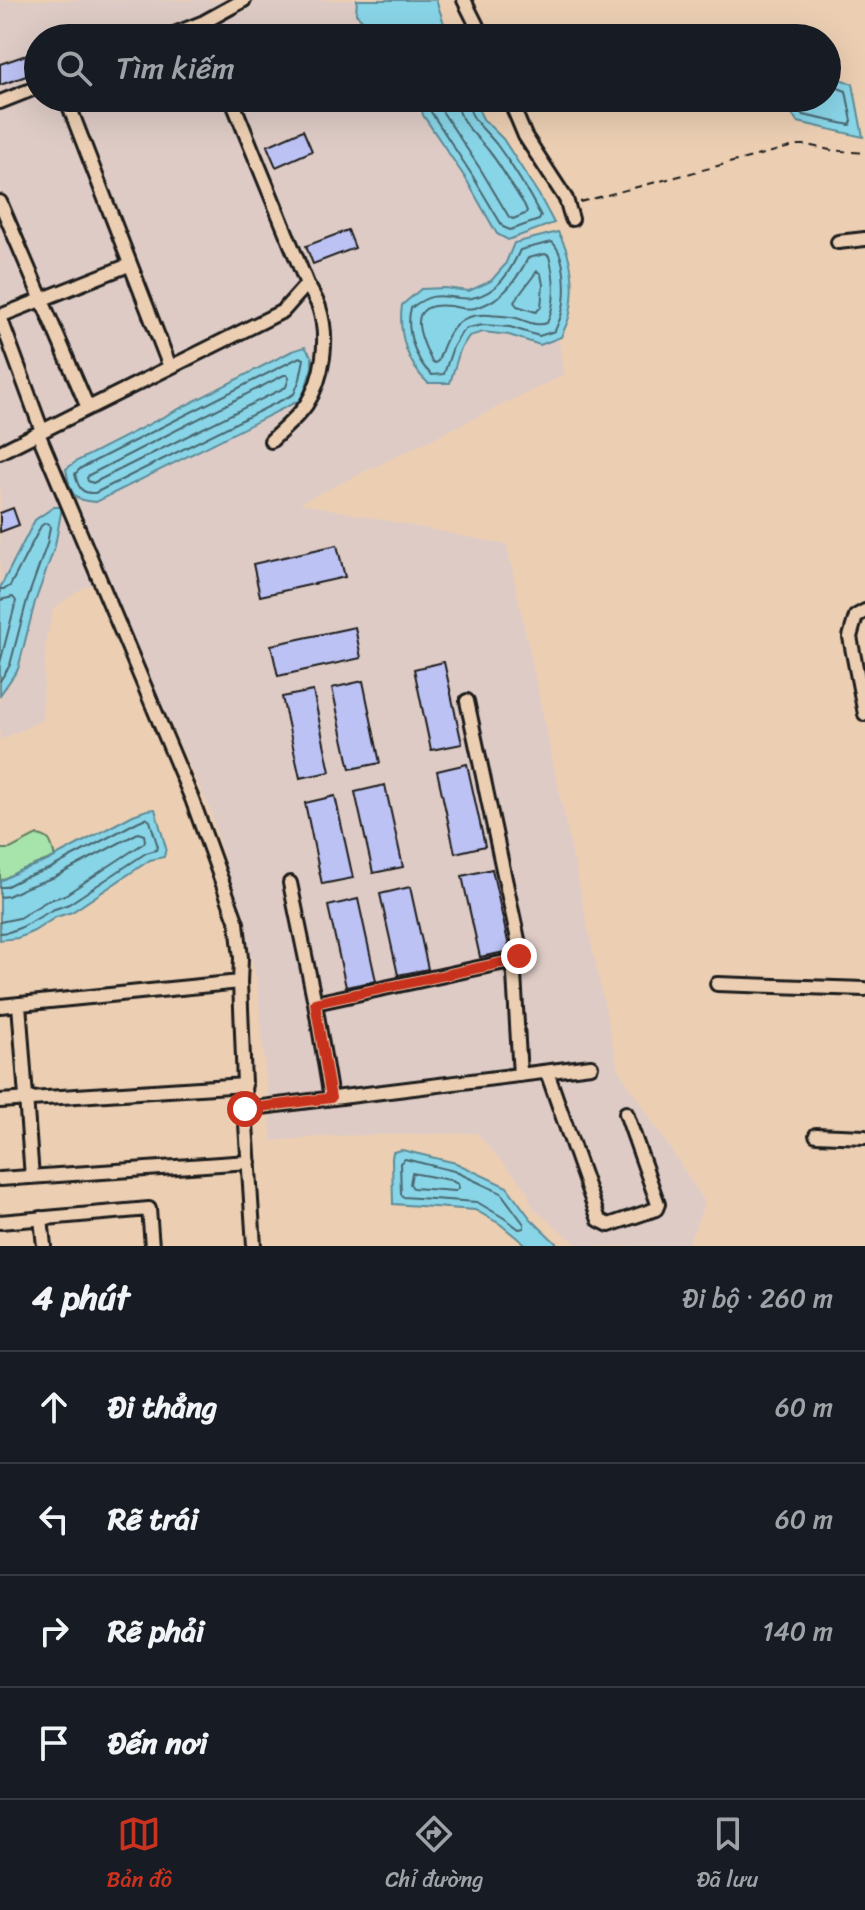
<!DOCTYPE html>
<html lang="vi">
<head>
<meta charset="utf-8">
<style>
  :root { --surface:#171b24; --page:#242831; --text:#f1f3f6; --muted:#9ea1a6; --line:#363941; --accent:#c8321e }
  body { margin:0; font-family:Sriracha,sans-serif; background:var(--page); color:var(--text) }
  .stop { position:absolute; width:24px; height:24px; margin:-18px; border:6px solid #c8321e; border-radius:50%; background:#fff }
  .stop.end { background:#c8321e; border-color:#fff; box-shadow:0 2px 8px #0008 }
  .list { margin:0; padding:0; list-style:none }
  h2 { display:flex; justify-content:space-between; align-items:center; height:104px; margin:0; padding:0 32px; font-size:34px }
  h2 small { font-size:26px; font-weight:400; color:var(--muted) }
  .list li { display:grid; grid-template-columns:52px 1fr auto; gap:24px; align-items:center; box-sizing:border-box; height:112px; padding:0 32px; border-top:2px solid var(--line) }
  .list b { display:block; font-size:30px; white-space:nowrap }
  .list em { font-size:26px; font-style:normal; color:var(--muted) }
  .icon { flex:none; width:44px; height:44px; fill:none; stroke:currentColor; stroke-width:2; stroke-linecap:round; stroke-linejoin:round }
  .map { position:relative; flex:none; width:865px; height:1246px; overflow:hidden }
  .search { position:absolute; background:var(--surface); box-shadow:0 8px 32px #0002; left:24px; right:24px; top:24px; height:88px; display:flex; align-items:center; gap:20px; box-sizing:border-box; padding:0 28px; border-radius:44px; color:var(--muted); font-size:30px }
  .sheet { height:552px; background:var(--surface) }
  nav { display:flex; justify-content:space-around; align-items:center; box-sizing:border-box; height:112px; border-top:2px solid var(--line); background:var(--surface); font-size:22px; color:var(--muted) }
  nav a { display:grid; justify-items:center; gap:4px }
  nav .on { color:var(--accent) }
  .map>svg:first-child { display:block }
  .built { fill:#decbc6 }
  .green { fill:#a7e4ab; stroke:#628064; stroke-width:2 }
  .water { fill:#89d5e8; stroke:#5d8b96; stroke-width:2 }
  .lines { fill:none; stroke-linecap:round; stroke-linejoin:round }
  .shore { stroke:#48666e; stroke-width:2 }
  .building { fill:#bcc2f4; stroke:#1c1c1c; stroke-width:2 }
  .minor-casing { stroke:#1c1c1c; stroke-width:18 }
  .path { stroke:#1c1c1c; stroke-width:2; stroke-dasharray:8 6; stroke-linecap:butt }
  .minor { stroke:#eccfb3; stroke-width:12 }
  .route { stroke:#c8321e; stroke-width:10 }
</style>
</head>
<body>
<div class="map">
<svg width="865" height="1246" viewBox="0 0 865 1246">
  <rect width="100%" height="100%" fill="#eccfb3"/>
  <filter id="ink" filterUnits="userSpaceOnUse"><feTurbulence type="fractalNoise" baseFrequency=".0125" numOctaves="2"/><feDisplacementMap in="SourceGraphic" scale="16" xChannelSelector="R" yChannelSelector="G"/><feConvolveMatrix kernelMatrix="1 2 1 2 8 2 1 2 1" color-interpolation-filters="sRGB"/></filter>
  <g filter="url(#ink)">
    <path class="built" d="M0,0H412L425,38H38V98H456L548,265L564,375L300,503L507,545L618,1069L705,1202L687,1246H579L533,1208L525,1187L476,1133L328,1136L272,1141L257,980L211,812L104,580L81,589L54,608L46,639L42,720L0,740Z"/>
    <path class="green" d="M37,835C52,837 51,844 55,857L19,871L0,881V849H10Z"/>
    <path class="water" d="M357,0H436L449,38H382L356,14Z
      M827,74L853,84L863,137L798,122L778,98H827Z
      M419,98H473L483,119L503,139L539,195L554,223L508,240L497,234L466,179L423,115Z
      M558,232C572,256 576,286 570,313C569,321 564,329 561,337L540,345L509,335L483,332L469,336L460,350L450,383H428C407,364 398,333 402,305L421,289L445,288L469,291L491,281L505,265L514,243Z
      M305,347L312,357V367L302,399L96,502C71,501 70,491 66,469L77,461L292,351Z
      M54,507H62L55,546L35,602L18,669L0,695V588L35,520Z
      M155,809L166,848L164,857L150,860L72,912L56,917L34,931L18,938L0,940V881L19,871L47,861L133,815L147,810Z
      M402,1150L456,1163L507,1187L531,1219L559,1246H527L500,1224L475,1210L393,1204L392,1158L393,1152Z"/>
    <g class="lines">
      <path class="shore" d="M427,98L431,112L472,175L503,227L510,230L539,220L541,216C529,193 512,165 497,145C485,129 469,120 467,98
        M438,98L440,108L481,170L509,217L513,219L525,214L527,211L524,204C512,187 502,167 489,151C475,133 458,124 457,98
        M788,98L803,115L850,125L852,121L846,91L827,84
        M552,242C566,254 567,294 562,312C561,318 557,325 555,331L539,336L510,327L483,325L467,328L462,332L453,347L444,374L432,375C415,361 405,329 411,308C429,294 437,295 459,298C463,298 469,299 472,298C498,293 510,272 520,250Z
        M545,254L549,256C555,279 557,302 547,323C536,327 527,321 516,318C508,316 498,316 490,315C456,312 448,333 438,361L435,363L432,362C419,335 404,301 450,306C457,307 468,310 475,308C502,301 516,281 528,258Z
        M537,271L541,274L543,285L541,307L536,312L517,306L514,302Z
        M300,357L304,359L300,379L294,394L95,493C81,494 78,487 75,474L81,468Z
        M284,375H287L289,378L286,387L93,483L88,481L87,478L89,475Z
        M0,589H5L10,586L41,526L45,523L49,524L50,527L47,544L27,600L10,665L0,681
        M0,600L13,597L16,601L0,663
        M0,887H5L23,878L51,868L137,822L146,818L150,821L158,847L156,850L146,853L69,904L52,910L22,927L9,932L0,933
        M0,897L8,896L27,887L55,877L138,833L144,835L145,840L144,843L65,895L47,901L19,918L0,922
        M405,1159L454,1171L501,1193L524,1224V1228L519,1229L504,1218L477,1202L403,1197L401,1194L400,1163Z
        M412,1173L450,1180L458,1184L459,1188L455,1191L413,1188L410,1184Z"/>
    </g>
    <path class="building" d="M112,27L116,38H84V36Z
      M35,52L38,62V72L0,85V64Z
      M303,130L312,151L276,167L267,146Z
      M348,230L355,248L313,264L306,246Z
      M13,508L19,525L0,532V513Z
      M337,545L345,577L260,596L253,564Z
      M355,627L361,658L278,676L271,645Z
      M444,662L462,744L431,750L414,669Z
      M363,681L380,763L350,769L332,688Z
      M313,691L330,772L300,778L282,697Z
      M467,764L485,846L455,853L437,771Z
      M385,785L403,867L373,873L355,792Z
      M335,796L353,878L322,884L305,803Z
      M492,869L510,951L480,957L462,876Z
      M410,887L428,969L398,975L380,894Z
      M358,899L376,981L346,987L328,906Z"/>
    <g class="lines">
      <g class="minor-casing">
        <path id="minor" d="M464,0L483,38
          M204,22L210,38
          M164,38L204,22L244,0
          M66,98L170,367
          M231,98L307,284C311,291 316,299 319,307C329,337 324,378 306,405C297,418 282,430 271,441
          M509,98L525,136L566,199L572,219
          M0,102L38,87
          M0,202L88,408
          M838,242L865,239
          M0,316L129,265
          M0,317L42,431
          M38,433L192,799L237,923L241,958L240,982L245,1109L254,1246
          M0,452L283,311L307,284
          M865,611L856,616L850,637L865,714
          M290,883L315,1003L331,1098
          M510,961L514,974L520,1075
          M717,984L865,989
          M315,1003L510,961L519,956L520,949L467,701
          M19,1004L32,1177
          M0,1006L240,982
          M547,1072L599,1220L609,1225L656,1209L658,1204L626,1113
          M0,1101L245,1085
          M245,1109L591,1066
          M816,1135L865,1137
          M0,1179L249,1162
          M41,1218L44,1246
          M0,1222L149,1209L152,1246"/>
      </g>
      <path class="path" d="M580,202L798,145H807L830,150L865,153"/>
      <use href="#minor" class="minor"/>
    </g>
  </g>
  <g class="lines" filter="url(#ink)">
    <path class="route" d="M245,1109L331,1098L315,1003L510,961L519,956"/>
  </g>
</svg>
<div class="stop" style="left:245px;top:1109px"></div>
<div class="stop end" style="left:519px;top:956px"></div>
<div class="search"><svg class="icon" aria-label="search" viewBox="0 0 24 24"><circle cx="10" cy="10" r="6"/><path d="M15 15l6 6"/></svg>Tìm kiếm</div>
</div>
<section class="sheet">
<h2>4 phút<small>Đi bộ · 260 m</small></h2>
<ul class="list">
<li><svg class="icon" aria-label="ahead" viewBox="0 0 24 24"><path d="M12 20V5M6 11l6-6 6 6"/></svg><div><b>Đi thẳng</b></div><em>60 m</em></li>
<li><svg class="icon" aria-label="left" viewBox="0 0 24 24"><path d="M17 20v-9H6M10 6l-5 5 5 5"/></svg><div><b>Rẽ trái</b></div><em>60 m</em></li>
<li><svg class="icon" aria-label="right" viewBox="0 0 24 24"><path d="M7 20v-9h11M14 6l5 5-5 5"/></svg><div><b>Rẽ phải</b></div><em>140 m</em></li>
<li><svg class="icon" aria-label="arrive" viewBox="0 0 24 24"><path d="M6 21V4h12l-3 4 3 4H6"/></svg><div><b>Đến nơi</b></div></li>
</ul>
</section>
<nav>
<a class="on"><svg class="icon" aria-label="map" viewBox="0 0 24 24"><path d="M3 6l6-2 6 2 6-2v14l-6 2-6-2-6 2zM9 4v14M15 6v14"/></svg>Bản đồ</a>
<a><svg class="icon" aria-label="directions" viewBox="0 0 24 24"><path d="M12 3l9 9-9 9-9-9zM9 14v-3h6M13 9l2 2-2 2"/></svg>Chỉ đường</a>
<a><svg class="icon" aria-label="saved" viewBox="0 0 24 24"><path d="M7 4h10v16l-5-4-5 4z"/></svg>Đã lưu</a>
</nav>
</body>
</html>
